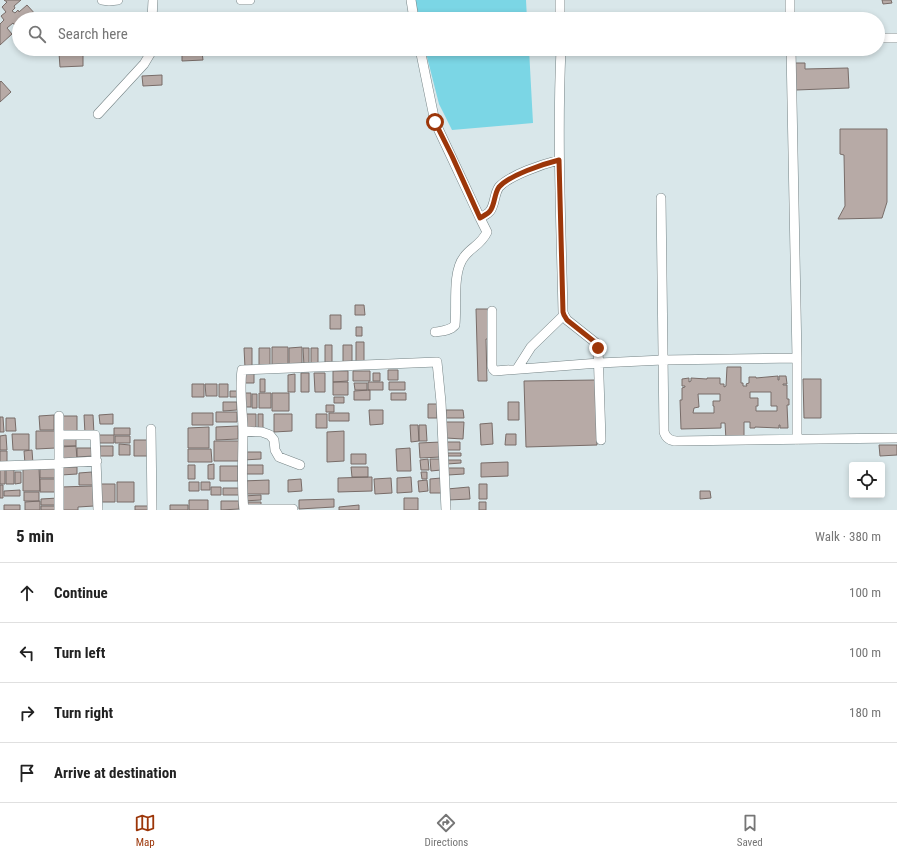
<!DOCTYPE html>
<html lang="en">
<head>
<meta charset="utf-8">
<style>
  :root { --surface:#fff; --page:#f6f6f6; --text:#222; --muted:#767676; --line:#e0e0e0; --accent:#9c3609 }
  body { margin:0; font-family:"Roboto Condensed",sans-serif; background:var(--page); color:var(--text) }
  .controls { position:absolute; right:12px; bottom:12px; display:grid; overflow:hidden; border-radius:4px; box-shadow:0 2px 6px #0003 }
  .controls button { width:36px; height:36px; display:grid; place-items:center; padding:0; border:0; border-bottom:1px solid var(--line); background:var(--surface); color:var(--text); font:20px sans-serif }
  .stop { position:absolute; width:12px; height:12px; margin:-9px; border:3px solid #9c3609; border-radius:50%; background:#fff }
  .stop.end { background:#9c3609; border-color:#fff; box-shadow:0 1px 4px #0008 }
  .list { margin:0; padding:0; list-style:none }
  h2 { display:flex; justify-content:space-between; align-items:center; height:52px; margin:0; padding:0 16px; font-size:17px }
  h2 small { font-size:13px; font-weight:400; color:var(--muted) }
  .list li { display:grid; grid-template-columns:26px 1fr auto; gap:12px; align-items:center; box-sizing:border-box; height:60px; padding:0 16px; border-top:1px solid var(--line) }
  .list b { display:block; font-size:15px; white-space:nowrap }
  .list em { font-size:13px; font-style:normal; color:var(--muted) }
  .icon { flex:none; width:22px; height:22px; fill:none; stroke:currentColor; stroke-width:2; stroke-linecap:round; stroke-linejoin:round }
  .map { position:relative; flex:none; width:897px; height:510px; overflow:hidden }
  .search { position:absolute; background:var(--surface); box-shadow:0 2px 6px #0003; left:12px; right:12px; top:12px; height:44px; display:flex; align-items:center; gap:10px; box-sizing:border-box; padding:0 14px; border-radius:22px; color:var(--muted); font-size:15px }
  .sheet { height:292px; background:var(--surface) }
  nav { display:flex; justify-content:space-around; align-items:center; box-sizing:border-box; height:56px; border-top:1px solid var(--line); background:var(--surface); font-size:11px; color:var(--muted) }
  nav a { display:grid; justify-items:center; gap:2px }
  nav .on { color:var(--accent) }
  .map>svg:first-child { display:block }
  .green { fill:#7bd6e5 }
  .building { fill:#b7aaa6; stroke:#786c68; fill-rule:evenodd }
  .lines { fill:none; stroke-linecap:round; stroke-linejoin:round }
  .street-casing { stroke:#758385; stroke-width:10 }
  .street { stroke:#fff; stroke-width:9 }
  .route { stroke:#9c3609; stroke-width:5 }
</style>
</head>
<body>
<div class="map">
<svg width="897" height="510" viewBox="0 0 897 510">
  <rect width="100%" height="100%" fill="#d9e7ea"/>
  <path class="green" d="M413,0H526L527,19H417Z
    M425,49H529L533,123L452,130L439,104Z"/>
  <path class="building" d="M4,0H21L14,6L15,8L12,11L15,13L18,10L19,12L27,5L37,16L33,19H19V27L17,28L13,23L7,28L12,34L0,45V24L4,20L1,16L6,12L2,7L7,2Z
    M882,0H891L892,3L883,4Z
    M83,16V19H58V17Z
    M83,52V66L60,67L59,53Z
    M202,52L203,60L182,61V53Z
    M795,63H805V69L848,68L849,88L796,90Z
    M162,75V85L143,86L142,76Z
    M1,81L11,92L0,102V82Z
    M840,129H887V202L882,218L838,219L845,206L844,155L840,154Z
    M355,305H364L365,315H355Z
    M476,309H488L489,339H486L487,381H478Z
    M330,315H341V329H330Z
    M356,327H362V336H356Z
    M356,342H364V362H356Z
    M325,345H332V363H325Z
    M343,345H352V363H343Z
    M272,347H288V366H272Z
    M302,347V366H289V348Z
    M244,348H252V368H245Z
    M259,348H270V366H259Z
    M303,348H309V366H304Z
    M311,348H318V365H311Z
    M727,367H741V383H743V386H747L746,384L749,383V377H756V378L778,376V380H779V376H786L787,384H783V385H787V399H789V405H787L788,428H780V425H779V428L755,427V428H750V422H744V439L726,440L725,423H721V428L681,429L680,400H682V388L685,387V386H682V379L689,378V382L691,381V378L707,379V378H720V384H724V387L726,386ZM750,392H771V406H777V411H756V406H758V398H750ZM698,394H720V401H713V406H714V413H693L694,408L699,407Z
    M388,370H398V380H388Z
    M333,371H348V381L333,382Z
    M353,371H370V381H353Z
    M245,373H254V383H245Z
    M301,373H309V392H301Z
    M314,373H325V392H315Z
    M373,373H380V381H373Z
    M295,374V392H288V375Z
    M260,379H265V392H260Z
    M803,379H821V418H804Z
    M596,380L597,445L526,447L524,381Z
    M333,382H348V395H333Z
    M368,382H383V390H368Z
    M389,382H405V390H389Z
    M354,383H367V390H355Z
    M192,384H204V397H192Z
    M205,384H217V396H206Z
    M219,384H228V397H219Z
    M370,390V400H354V391Z
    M230,391H239V397H230Z
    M244,393H251V407H244Z
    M259,393H271V408H259Z
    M272,393H289V411H272Z
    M391,393H406V400H391Z
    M252,394H257V408H252Z
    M334,397H344V403H334Z
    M223,402H237V410L223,411Z
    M508,402H519V420H508Z
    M428,404H437V418H428Z
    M326,405H334V412H326Z
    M369,410H383V424L370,425Z
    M446,410H463L464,418H446Z
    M216,412H237V422H216Z
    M192,413H213V425H192Z
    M329,413H349V421H329Z
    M113,414V424H100L99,415Z
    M243,414H256V430H244Z
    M258,414H263V430H258Z
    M274,414H292V431L274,432Z
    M316,414H327V428H316Z
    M54,415V430H40L39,416Z
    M84,415H93L94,434H85Z
    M61,416H77V432L62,433Z
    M0,417H3L4,432H0Z
    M6,418H15L16,431H6Z
    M446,422H464L463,439L446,438Z
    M492,423L493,444L481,445L480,424Z
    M410,425H418L419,441L411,442Z
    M419,425H426L427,441H419Z
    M238,426V439L216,440V427Z
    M209,427V448H188V428Z
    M114,428H130V435H114Z
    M36,431H55L56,448L36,449Z
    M344,431V461L327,462V432Z
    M12,434H29V450H13Z
    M506,434H516V445H505Z
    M6,435L7,450H0V436Z
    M97,435H114V443H97Z
    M115,436H130V443H115Z
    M76,438V446H61V439Z
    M134,440H149V456H134Z
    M214,441H239V461H214Z
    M441,442V457L420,458L419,443Z
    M446,442H460V450H446Z
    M119,444L130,445V455H119Z
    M879,445H897V455L880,456Z
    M76,446L77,459L61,460L60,447Z
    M98,446H113V456H98Z
    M77,448H93V456L77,457Z
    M410,448L411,471H397L396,449Z
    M188,449H211L212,462H188Z
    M32,450L33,464H25L24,451Z
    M0,451H7V463L0,464Z
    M243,452H261V459L243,460Z
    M447,453H461V456H447Z
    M351,454H366V464H351Z
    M428,459L429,470H421L420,460Z
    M430,459H440L441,470L431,471Z
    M447,460H461V463L447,464Z
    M508,462V476L481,477V463Z
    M214,464V479H208V465Z
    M188,465H195V479H188Z
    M245,465H263V474H245Z
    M220,466H238V481H220Z
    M40,467H56V478H40Z
    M61,467H77V474L61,475Z
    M351,467H368V477H352Z
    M0,468H5V484H0Z
    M6,468H14V484H6Z
    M23,468H39L40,491H23Z
    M448,468H464V474L448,475Z
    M15,472H21V483L15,484Z
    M92,472L93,485H79V473Z
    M421,472H427V479H422Z
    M372,477V491L338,492V478Z
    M411,477L412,492L397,493V478Z
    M391,478L392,493L375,494L374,479Z
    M441,478V493H430V479Z
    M40,479H56V492H40Z
    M301,479L302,491L288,492V480Z
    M269,480V494H243L242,481Z
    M427,480L428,491L419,492L418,481Z
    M117,482H134V502H117Z
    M189,482H199V491H189Z
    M201,482H210V490H201Z
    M98,484H115V502H98Z
    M479,484H487V499H479Z
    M0,485H3V498H0Z
    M93,486L94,506L78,507V510H60L61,487Z
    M211,487H221V495H211Z
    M469,487L470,499L448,500L447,489Z
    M223,488H239V495H223Z
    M20,490V496H4V491Z
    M700,491H710L711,498L700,499Z
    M24,492H39V501H24Z
    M261,495V500L243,501V496Z
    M58,498V505H41V499Z
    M404,498H418V510H404Z
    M334,499V507L299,509V500Z
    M189,500H208V510H189Z
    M40,501V510H25V502Z
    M221,501H239V509L221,510Z
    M245,502H261V507H245Z
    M479,502H486V510H479Z
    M4,505H20V510H4Z
    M170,505H188V510H170Z
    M359,505V510H339V507Z
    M41,506H57V510H41Z
    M135,506H150V510H135Z"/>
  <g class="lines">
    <g class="street-casing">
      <path id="street" d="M102,0L109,1L118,0
        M241,0H250
        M411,0L414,19
        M560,0V19
        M790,0V19
        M152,19L153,0
        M878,38H897
        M420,49L435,122L451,156L480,218
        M561,49C557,137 561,224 563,312L564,315L567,320L596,343L598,348L601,440
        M791,49L797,358V440
        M98,114L144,64L150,54L152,49
        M661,198L664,432C666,438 670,441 677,441L897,438
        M492,311V366L493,369L495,371L599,363L663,360L797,358
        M435,332C442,331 450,331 455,325C457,306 452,272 464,257C471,247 481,245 487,232L480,218C483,216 488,214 490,211C495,205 494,194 499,187C510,175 543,164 559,160
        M517,369L531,347L564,315
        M151,429L152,510
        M243,431L262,432L270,435L274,440L275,450L279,457L300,465
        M60,435H95L98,510
        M60,463L97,461
        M0,466L60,464
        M244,509H293
        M59,510V416
        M244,510C241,484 243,458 243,432C243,412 239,391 242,370L437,362L441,402L446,510"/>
    </g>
    <use href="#street" class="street"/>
  </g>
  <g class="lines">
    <path class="route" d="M435,122L452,156L480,218C483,216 488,214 490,211C495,205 494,194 499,187C510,175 543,164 559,160L563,312L564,315L567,320L596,343L598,348"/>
  </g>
</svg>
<div class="controls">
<button><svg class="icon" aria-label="locate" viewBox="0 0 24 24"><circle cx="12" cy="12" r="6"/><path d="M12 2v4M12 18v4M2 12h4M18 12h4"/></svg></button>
</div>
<div class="stop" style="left:435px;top:122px"></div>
<div class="stop end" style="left:598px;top:348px"></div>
<div class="search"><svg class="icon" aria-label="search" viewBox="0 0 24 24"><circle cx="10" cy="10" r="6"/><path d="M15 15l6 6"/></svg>Search here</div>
</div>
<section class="sheet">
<h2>5 min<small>Walk · 380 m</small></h2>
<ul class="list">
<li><svg class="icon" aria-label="ahead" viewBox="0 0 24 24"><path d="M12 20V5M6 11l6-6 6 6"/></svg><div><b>Continue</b></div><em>100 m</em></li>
<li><svg class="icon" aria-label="left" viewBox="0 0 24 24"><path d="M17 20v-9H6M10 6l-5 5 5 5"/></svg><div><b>Turn left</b></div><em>100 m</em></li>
<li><svg class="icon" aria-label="right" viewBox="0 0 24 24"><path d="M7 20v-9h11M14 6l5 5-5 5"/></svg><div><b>Turn right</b></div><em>180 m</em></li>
<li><svg class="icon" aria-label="arrive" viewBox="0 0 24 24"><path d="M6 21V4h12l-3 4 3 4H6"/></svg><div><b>Arrive at destination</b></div></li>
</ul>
</section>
<nav>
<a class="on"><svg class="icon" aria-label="map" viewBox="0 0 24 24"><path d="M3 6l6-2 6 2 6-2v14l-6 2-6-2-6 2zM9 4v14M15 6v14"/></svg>Map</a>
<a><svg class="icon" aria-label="directions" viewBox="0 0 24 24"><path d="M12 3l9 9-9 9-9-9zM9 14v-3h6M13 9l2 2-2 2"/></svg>Directions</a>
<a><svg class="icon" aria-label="saved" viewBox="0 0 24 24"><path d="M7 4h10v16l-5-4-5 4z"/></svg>Saved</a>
</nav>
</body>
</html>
